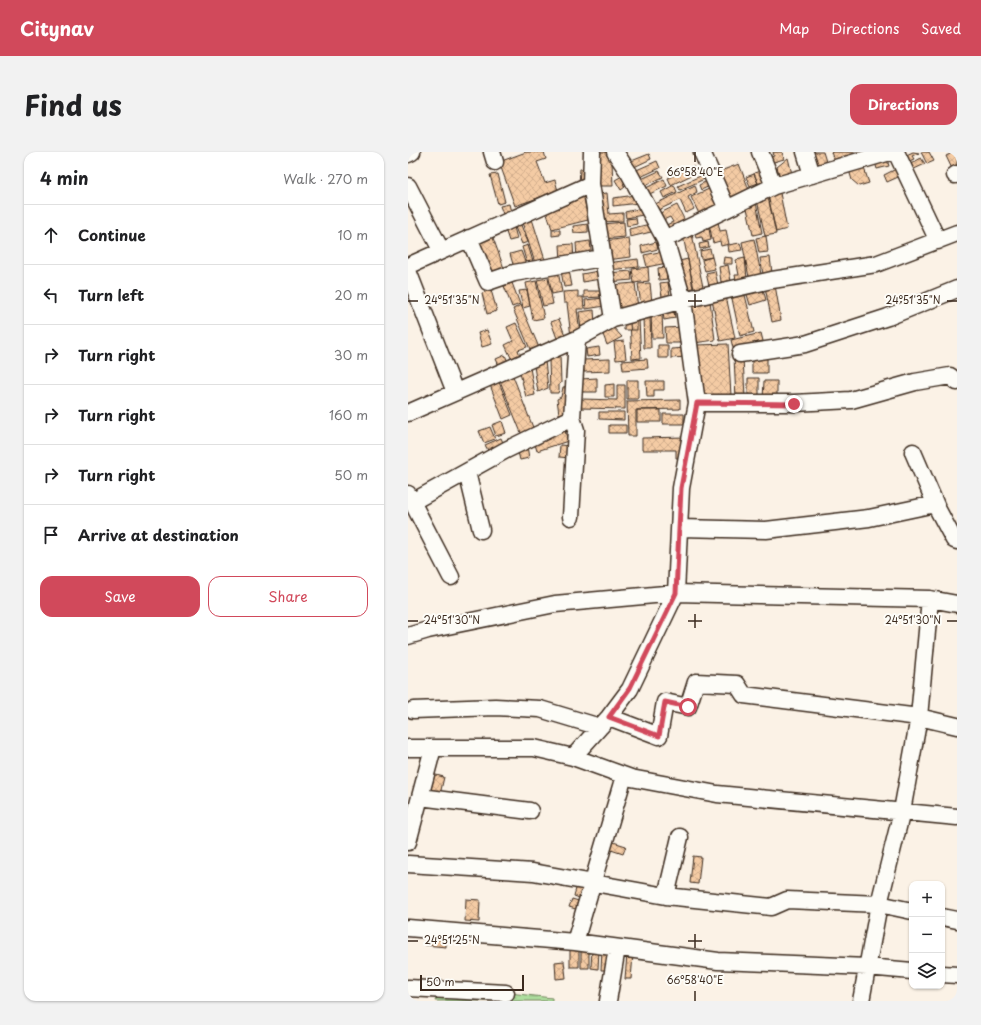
<!DOCTYPE html>
<html lang="en">
<head>
<meta charset="utf-8">
<style>
  :root { --surface:#fff; --page:#f2f2f2; --text:#202124; --muted:#757577; --line:#e0e0e0; --accent:#d1495b }
  body { margin:0; font-family:"Playpen Sans",sans-serif; background:var(--page); color:var(--text) }
  .controls { position:absolute; right:12px; bottom:12px; display:grid; overflow:hidden; border-radius:8px; box-shadow:0 1px 3px #0004 }
  .controls button { width:36px; height:36px; display:grid; place-items:center; padding:0; border:0; border-bottom:1px solid var(--line); background:var(--surface); color:var(--text); font:20px sans-serif }
  .scale { position:absolute; left:12px; bottom:10px; width:104px; box-sizing:border-box; padding-left:4px; border:2px solid #3b2a1e; border-top:0; font-size:11px; line-height:14px; white-space:nowrap; color:#3b2a1e; -webkit-text-stroke:3px #fdfcf7; paint-order:stroke }
  .stop { position:absolute; width:12px; height:12px; margin:-9px; border:3px solid #d1495b; border-radius:50%; background:#fff }
  .stop.end { background:#d1495b; border-color:#fff; box-shadow:0 1px 4px #0008 }
  .list { margin:0; padding:0; list-style:none }
  h2 { display:flex; justify-content:space-between; align-items:center; height:52px; margin:0; padding:0 16px; font-size:17px }
  h2 small { font-size:13px; font-weight:400; color:var(--muted) }
  .list li { display:grid; grid-template-columns:26px 1fr auto; gap:12px; align-items:center; box-sizing:border-box; height:60px; padding:0 16px; border-top:1px solid var(--line) }
  .list b { display:block; font-size:15px; white-space:nowrap }
  .list em { font-size:13px; font-style:normal; color:var(--muted) }
  .actions { display:flex; gap:8px; padding:12px 16px }
  .actions a { flex:1; padding:9px 0; border:1px solid var(--accent); border-radius:12px; text-align:center; font-size:14px; color:var(--accent) }
  .actions .main { background:var(--accent); color:#fff }
  .icon { flex:none; width:22px; height:22px; fill:none; stroke:currentColor; stroke-width:2; stroke-linecap:round; stroke-linejoin:round }
  .map { position:relative; flex:none; width:549px; height:849px; overflow:hidden; border-radius:12px }
  header { display:flex; align-items:center; gap:24px; box-sizing:border-box; height:56px; padding:0 20px; background:var(--accent); color:#fff }
  header strong { font-size:19px }
  nav { display:flex; gap:22px; margin-inline-start:auto; font-size:14px }
  .intro { display:flex; align-items:center; justify-content:space-between; box-sizing:border-box; height:96px; padding:0 24px }
  h1 { margin:0; font-size:28px }
  .button { padding:10px 18px; border-radius:12px; background:var(--accent); color:#fff; font-size:14px; font-weight:700 }
  main { display:flex; gap:24px; padding:0 24px }
  aside { flex:1; background:var(--surface); border-radius:12px; box-shadow:0 1px 3px #0004 }
  .map>svg:first-child { display:block }
  .wetland { fill:url(#wetland-marsh); stroke:#74845e }
  .building { fill:url(#building-cross-hatch); stroke:#3b2a1e }
  .lines { fill:none; stroke-linecap:round; stroke-linejoin:round }
  .street-casing { stroke:#3b2a1e; stroke-width:19 }
  .street { stroke:#fdfcf7; stroke-width:16 }
  .route { stroke:#d1495b; stroke-width:5 }
  .ticks { fill:none; stroke:#3b2a1e; stroke-width:1.5 }
  .ticks-label { font-size:10px; text-anchor:middle; fill:#3b2a1e; stroke:#fdfcf7; stroke-width:4; stroke-linejoin:round; paint-order:stroke }
</style>
</head>
<body>
<header>
<strong>Citynav</strong>
<nav><a>Map</a><a>Directions</a><a>Saved</a></nav>
</header>
<div class="intro"><h1>Find us</h1><a class="button">Directions</a></div>
<main>
<aside>
<h2>4 min<small>Walk · 270 m</small></h2>
<ul class="list">
<li><svg class="icon" aria-label="ahead" viewBox="0 0 24 24"><path d="M12 20V5M6 11l6-6 6 6"/></svg><div><b>Continue</b></div><em>10 m</em></li>
<li><svg class="icon" aria-label="left" viewBox="0 0 24 24"><path d="M17 20v-9H6M10 6l-5 5 5 5"/></svg><div><b>Turn left</b></div><em>20 m</em></li>
<li><svg class="icon" aria-label="right" viewBox="0 0 24 24"><path d="M7 20v-9h11M14 6l5 5-5 5"/></svg><div><b>Turn right</b></div><em>30 m</em></li>
<li><svg class="icon" aria-label="right" viewBox="0 0 24 24"><path d="M7 20v-9h11M14 6l5 5-5 5"/></svg><div><b>Turn right</b></div><em>160 m</em></li>
<li><svg class="icon" aria-label="right" viewBox="0 0 24 24"><path d="M7 20v-9h11M14 6l5 5-5 5"/></svg><div><b>Turn right</b></div><em>50 m</em></li>
<li><svg class="icon" aria-label="arrive" viewBox="0 0 24 24"><path d="M6 21V4h12l-3 4 3 4H6"/></svg><div><b>Arrive at destination</b></div></li>
</ul>
<div class="actions"><a class="main">Save</a><a>Share</a></div>
</aside>
<div class="map">
<svg width="549" height="849" viewBox="0 0 549 849">
  <defs>
    <pattern id="wetland-marsh" width="20" height="14" patternUnits="userSpaceOnUse"><rect width="20" height="14" fill="#aede9e"/><path d="M1 5h8M5 5V1M11 12h8M15 12V8" fill="none" stroke="#97bf88"/></pattern>
    <pattern id="building-cross-hatch" width="8" height="8" patternUnits="userSpaceOnUse"><rect width="8" height="8" fill="#f4cba4"/><path d="M0 0l8 8M0 8l8-8" fill="none" stroke="#d2ae8d"/></pattern>
  </defs>
  <rect width="100%" height="100%" fill="#fbf2e6"/>
  <filter id="ink" filterUnits="userSpaceOnUse"><feTurbulence type="fractalNoise" baseFrequency=".025" numOctaves="2"/><feDisplacementMap in="SourceGraphic" scale="8" xChannelSelector="R" yChannelSelector="G"/><feConvolveMatrix kernelMatrix="1 2 1 2 8 2 1 2 1" color-interpolation-filters="sRGB"/></filter>
  <g filter="url(#ink)">
    <path class="wetland" d="M33,833L144,846V849H27Z"/>
    <path class="building" d="M118,0H136L138,7L129,10L137,31L147,28L150,39L107,54L91,10Z
      M191,0H199L204,10L205,34H191Z
      M365,0H374L376,7L359,12L357,6L366,4Z
      M402,0H415L420,16L407,20Z
      M423,0H450L452,5L427,12Z
      M505,0L511,1L504,4L506,7L499,10L496,4Z
      M513,0H521L526,9L519,12Z
      M546,0H548L549,3V19L546,21L538,4Z
      M241,2L243,7L224,16L221,10Z
      M478,4L481,14L469,17L466,7Z
      M380,6L385,26L373,29L369,15Z
      M513,6L517,12L504,18L501,13Z
      M249,9L252,16L228,27L224,20Z
      M454,10L461,31L451,34L444,28L440,15Z
      M331,12L342,40L318,50L307,21Z
      M285,14L288,21L263,33L260,26Z
      M494,14L497,22L479,30L476,23Z
      M172,17H181L179,30L171,33Z
      M355,18L359,29L350,32L346,21Z
      M251,19L255,25L232,36L229,29Z
      M299,21L301,25L272,38L270,34Z
      M90,22L97,50L90,52L82,23Z
      M346,22L350,31L342,34L338,25Z
      M214,24L218,30L215,32L217,35L213,38L207,28Z
      M256,27L259,34L237,44L234,38Z
      M301,28L304,33L293,38L291,33Z
      M266,33L269,40L256,46L253,40Z
      M287,33L289,40L280,45L286,57L278,61L272,48L246,60L243,54Z
      M301,37L311,58L293,66L283,45Z
      M199,41L201,62L215,61V69L192,70L190,42Z
      M372,41L379,77L368,80L360,43Z
      M228,43L231,51L205,54V46Z
      M176,45L180,68L144,77L137,56Z
      M360,45L368,82L357,84L349,48Z
      M348,50L354,81L345,83L338,52Z
      M101,52L103,60L95,62L92,54Z
      M269,53L279,73L260,82L256,74L265,70L262,65L253,69L250,62Z
      M234,56L235,63L218,66L217,60Z
      M228,66L229,72L219,74L218,67Z
      M124,67L138,111L128,114L114,70Z
      M216,70L217,85L196,87L195,72Z
      M310,70L312,79L318,78L321,92L313,94L312,89L305,91L301,72Z
      M112,71L120,90L114,92L106,73Z
      M300,71L303,88L295,90L294,85L288,86L285,74Z
      M180,72V80L166,81L165,74Z
      M242,72L243,80L222,85L221,77Z
      M106,75L109,87L101,89L97,77Z
      M144,78H152V83L144,84Z
      M284,82L295,135L286,137L275,84Z
      M84,83L97,119L82,125L69,88Z
      M358,84L360,100L351,101L348,86Z
      M221,86L223,105L198,108L196,89Z
      M346,87L353,122L341,125L334,90Z
      M182,89L184,106L169,107L168,91Z
      M248,90L250,97L234,101L233,94Z
      M300,90L301,95L292,97L291,92Z
      M332,91L334,98L321,100L320,93Z
      M165,92L166,108L153,109L152,93Z
      M120,93L126,113L120,115L114,95Z
      M302,97L304,105L293,107L292,99Z
      M113,99L119,115L107,119L102,102Z
      M256,99L259,111L239,115L236,103Z
      M304,105L307,117L297,119L294,108Z
      M316,105L324,106V112H315Z
      M362,105L364,121L355,122L352,106Z
      M337,106L339,127L328,128L327,123H331L328,108Z
      M230,107L231,115L200,118L199,111Z
      M280,107L285,136L277,137L271,109Z
      M160,113L164,134L156,135L152,114Z
      M320,113L323,129L313,130L311,115Z
      M149,114L154,140L144,142L139,116Z
      M240,115L241,129L226,131L224,117Z
      M258,115L259,127L251,128L250,116Z
      M190,119L192,127L175,130L174,122Z
      M223,119L224,128L201,130L200,121Z
      M307,119L310,133L301,134L298,121Z
      M140,126L145,152L135,154L129,128Z
      M128,129L136,166L125,168L118,131Z
      M260,130L262,144L254,145L252,131Z
      M104,131L112,152L104,155L96,134Z
      M227,131L230,156L206,159L203,133Z
      M242,131L244,151L233,153L230,132Z
      M367,133L373,168L364,170L357,135Z
      M354,134L358,148L342,153L338,139Z
      M83,138L89,159L79,162L74,141Z
      M119,138L122,154L115,156L111,139Z
      M170,139V145H175L176,157H169L172,181L163,185L159,151H156L155,140Z
      M176,139H192V145L176,146Z
      M336,139L346,180L332,184L323,142Z
      M318,144L327,186L312,189L304,147Z
      M196,146L197,154L178,157L177,148Z
      M302,149L307,188L286,191L281,152Z
      M113,153L132,198L124,202L105,157Z
      M186,158L187,172L173,178L171,160Z
      M266,159L267,166L256,168L255,160Z
      M254,161L255,186H244L243,162Z
      M235,165H242L243,196H236Z
      M151,167L158,186L150,189L143,170Z
      M231,168L233,206L224,207L222,169Z
      M216,169H229V178H216Z
      M108,171L119,195L110,198L114,209L106,212L97,193L105,189L99,175Z
      M204,174L214,185L199,193L194,180Z
      M275,175L276,191H258L257,176Z
      M79,178L84,192L74,195L70,181Z
      M353,181L355,189L325,196L323,188Z
      M216,189L218,207L208,208L206,190Z
      M320,192L323,244L292,245L289,193Z
      M250,193H260V206H250Z
      M191,195L192,203L179,205L178,197Z
      M279,196V205L263,206V197Z
      M97,203L101,212L92,216L88,207Z
      M152,203L153,231L151,232V238L150,241H142L141,208Z
      M344,203H359V221H344Z
      M326,205H335L337,246L328,247Z
      M202,207V219L176,220L175,208Z
      M239,207L240,216L215,218L214,209Z
      M137,209L140,236L130,240L126,214Z
      M122,216L127,243L118,245L112,221Z
      M105,224L126,278L114,283L92,229Z
      M189,226V240H173V227Z
      M340,226H351V246H340Z
      M219,228H230V247H219Z
      M238,229H256V238H246V245H239Z
      M356,229H369V248L355,247Z
      M91,230L104,263L95,267L82,233Z
      M206,232V245H197V233Z
      M209,233H217V257L173,256V247L209,248Z
      M163,234L164,258L151,262L149,247L153,245L155,235Z
      M272,248V257L228,258V284H220L219,249Z
      M229,258H253V270H229Z
      M191,260H216V268L191,267Z
      M255,262H276V272H255Z
      M94,269L98,281L88,284L84,273Z
      M201,273H218V281H201Z
      M82,275L87,287L76,291L71,279Z
      M157,279L160,289L129,299L126,289Z
      M278,285L274,306H268V298H234V286Z
      M93,286L97,295L82,302L77,293Z
      M152,293L162,294V306L151,305Z
      M119,294L121,306L112,308L109,296Z
      M24,622L36,625L31,647L19,644Z
      M202,689L218,694L215,702L200,697Z
      M285,704L293,705L290,732L282,731Z
      M170,729L178,731L174,747L166,744Z
      M58,747L72,748L71,770L57,769Z
      M164,747L174,750L171,758L161,755Z
      M17,785L38,786V795L17,793Z
      M162,796H171V815H162Z
      M173,796H181V816H173Z
      M184,797L191,798L190,817L183,816Z
      M194,798L203,799L202,818H193Z
      M219,802L225,803L223,827H217Z
      M156,809L158,826L148,827L147,810Z"/>
    <g class="lines">
      <g class="street-casing">
        <path id="street" d="M84,0L87,10
          M184,0L183,32L205,167
          M294,0L319,57
          M352,0L366,34
          M397,0L404,23
          M488,0L530,89
          M0,2L4,0
          M547,23L549,22
          M0,34L33,98
          M61,86L80,130L106,121L194,106
          M257,87L366,34L482,0
          M0,114L183,32
          M0,119L47,240
          M332,202L397,192L480,165L549,137
          M289,251H386L443,248L507,230L542,224L549,230
          M0,261L169,187L205,167L275,148L364,128L468,112L549,81
          M505,300L530,358L546,388L549,389
          M59,320L73,378
          M0,342L43,425
          M4,350L98,298L164,266L169,187
          M163,365L168,278L164,266
          M272,376L358,378L461,366L527,352
          M0,484L20,478L147,452L268,441L522,447L549,452
          M5,558L87,555L132,557L192,575
          M201,565L251,584L257,550L280,555L288,530L329,532L336,543L511,565L549,574
          M0,596H126L165,605L223,626L309,642L549,665
          M165,605L201,565L222,537L268,441L273,336L289,251L275,148L257,87L221,21L207,0
          M12,645L122,659
          M0,690L25,596
          M0,712L125,720L258,744L363,755L379,748L471,752L504,759
          M258,744L272,685
          M534,765L549,768
          M0,776L167,790L310,809L459,815L504,819
          M167,790L216,624
          M534,822L549,823
          M0,836L98,841
          M200,849L209,796
          M453,849L471,752L494,659L511,565L522,447"/>
      </g>
      <use href="#street" class="street"/>
    </g>
  </g>
  <g class="lines" filter="url(#ink)">
    <path class="route" d="M280,555L257,550L251,584L201,565L222,536L268,441L273,336L289,251L386,252"/>
  </g>
  <path class="ticks" d="M287,0V10M287,142V156M0,149H10M280,149H294M539,149H549M287,462V476M0,469H10M280,469H294M539,469H549M287,782V796M0,789H10M280,789H294M287,839V849"/>
  <g class="ticks-label">
    <text x="287" y="24">66°58'40"E</text>
    <text x="44" y="152">24°51'35"N</text>
    <text x="505" y="152">24°51'35"N</text>
    <text x="44" y="472">24°51'30"N</text>
    <text x="505" y="472">24°51'30"N</text>
    <text x="44" y="792">24°51'25"N</text>
    <text x="287" y="832">66°58'40"E</text>
  </g>
</svg>
<div class="controls">
<button>+</button>
<button>−</button>
<button><svg class="icon" aria-label="layers" viewBox="0 0 24 24"><path d="M12 4l9 5-9 5-9-5zM3 14l9 5 9-5"/></svg></button>
</div>
<div class="scale">50 m</div>
<div class="stop" style="left:280px;top:555px"></div>
<div class="stop end" style="left:386px;top:252px"></div>
</div>
</main>
</body>
</html>
